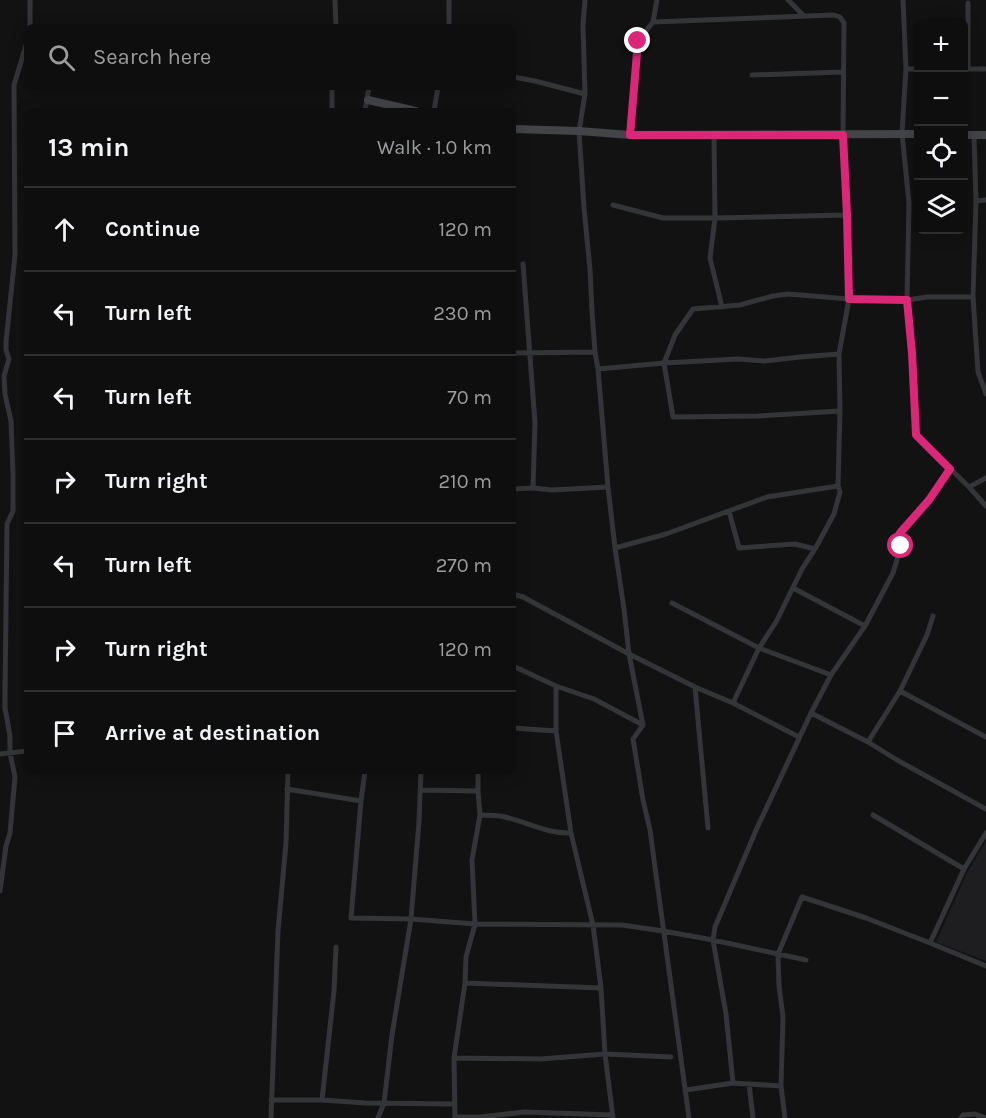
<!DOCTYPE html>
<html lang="en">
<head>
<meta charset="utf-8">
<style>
  :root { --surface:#0e0e0e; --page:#1c1c1c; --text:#f1f3f6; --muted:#9b9c9e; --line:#2e2e2e }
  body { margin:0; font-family:Karla,sans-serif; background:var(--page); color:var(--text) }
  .controls { position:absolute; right:18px; top:18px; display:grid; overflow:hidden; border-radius:9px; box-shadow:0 3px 15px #0003 }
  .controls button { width:54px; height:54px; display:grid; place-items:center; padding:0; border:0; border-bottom:2px solid var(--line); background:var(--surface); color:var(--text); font:30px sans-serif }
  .stop { position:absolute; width:18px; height:18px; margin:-14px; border:4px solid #db2777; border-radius:50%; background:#fff }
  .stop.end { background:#db2777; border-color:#fff; box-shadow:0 2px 6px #0008 }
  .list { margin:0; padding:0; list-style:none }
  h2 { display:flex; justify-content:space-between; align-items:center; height:78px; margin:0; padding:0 24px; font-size:26px }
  h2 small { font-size:20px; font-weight:400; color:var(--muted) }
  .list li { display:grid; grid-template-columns:39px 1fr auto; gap:18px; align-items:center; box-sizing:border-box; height:84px; padding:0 24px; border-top:2px solid var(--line) }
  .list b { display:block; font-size:22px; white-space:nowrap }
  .list em { font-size:20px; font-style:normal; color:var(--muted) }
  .icon { flex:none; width:33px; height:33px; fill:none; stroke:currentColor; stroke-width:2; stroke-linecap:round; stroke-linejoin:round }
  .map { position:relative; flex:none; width:986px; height:1118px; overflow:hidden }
  .search { position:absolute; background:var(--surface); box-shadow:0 3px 15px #0003; left:24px; top:24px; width:492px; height:66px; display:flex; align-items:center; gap:15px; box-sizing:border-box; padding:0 21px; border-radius:9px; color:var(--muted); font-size:22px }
  .panel { position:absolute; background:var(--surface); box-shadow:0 3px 15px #0003; left:24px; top:108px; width:492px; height:666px; border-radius:9px }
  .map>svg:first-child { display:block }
  .built { fill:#1e1e20 }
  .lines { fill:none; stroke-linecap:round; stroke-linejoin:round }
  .street { stroke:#333538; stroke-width:5 }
  .secondary { stroke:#424448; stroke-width:8 }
  .route { stroke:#db2777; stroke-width:8 }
</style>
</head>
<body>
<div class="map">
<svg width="986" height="1118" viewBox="0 0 986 1118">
  <rect width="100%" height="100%" fill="#121213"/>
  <path class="built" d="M986,841V961L936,942L967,873Z"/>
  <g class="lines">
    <path class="street" d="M30,0V27
      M335,0L336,27
      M585,0L583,25L585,94L579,131L584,208L590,269L592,312L595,352L598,369L608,487L615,548L624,609L629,654L643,725L633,739L643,800L650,830L689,1118
      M788,0L804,16
      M903,0L906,69H918
      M653,22L834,15L840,17L844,23L843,135L847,215L849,299L839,354L840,411L838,486L840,492L834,514L815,549L802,569L776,622L759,648L733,703
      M449,27V0
      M906,69L902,133L909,203L907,300L912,353L916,435L969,487L986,506
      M964,69H986
      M968,69V3
      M752,75L843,72
      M513,77L535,81L585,94
      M332,111V87
      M365,111L369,87
      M434,111L438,87
      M630,135L638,41L653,22L657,0
      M714,135L715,218L847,215
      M974,136L976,201L973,297L978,372L986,394
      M976,201L986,200
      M613,205L663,218H715L710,258L722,307
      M523,264L535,423L533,488
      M513,353L595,352
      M598,369L664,363L738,359L765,361L800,357L839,354
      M840,411L758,416L673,417L664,363L675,335L693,309L740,305L773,296L788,294L849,299L907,300L927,297H973
      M969,487L986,478
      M513,489L533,488L552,490L608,487
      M729,511L739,548L795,544L815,549
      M615,548L666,534L767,497L838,486
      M793,588L865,626
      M513,594L523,597L629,654L695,687L733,703L799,737
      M672,603L759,648L831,675
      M513,666L556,686L594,699L643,725
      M556,686V731L571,833L593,925L601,988L605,1054L613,1118
      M695,687L708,828
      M900,691L986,737
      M811,713L868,742L897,760L986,809
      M513,728L556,731
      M868,742L900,691L927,635L933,616
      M0,754L27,751
      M365,771L361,801L351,918L411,919L475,924L622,925L663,931L713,940L806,960
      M287,789L361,801
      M420,790L478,791
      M480,815C488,815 497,815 505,817C527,822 547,834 571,833
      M873,815L964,869
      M986,833L964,869L930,943L986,966
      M0,891L6,846L10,833L15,777L10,753V736L5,708V693L7,524L13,511V473L11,421L5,394L4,376L9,359L6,350V342L15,255L14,85L27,42
      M465,983L601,988
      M454,1058L541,1059L605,1054L671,1057
      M733,1083L726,1014L713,940L715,927L757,828L811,713L831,675L865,626L893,573L901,546L900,533L929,500L950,469
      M749,1084L753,1118
      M686,1090L733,1083L781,1086
      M271,1100H322L366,1103L455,1104
      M322,1100L334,991L336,947
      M455,1117H481L524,1112L613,1115
      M271,1118L278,931L286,843L288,771
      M378,1118L384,1103L392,1035L411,919L419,822L421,771
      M455,1118L454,1058L465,983L466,957L475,924L472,860L480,815L478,791V771
      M785,1118L781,1086L783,1017L779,986L778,954L802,897L866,918L930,943
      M961,1118L963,1115L975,1114L986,1118"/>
    <path class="secondary" d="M368,100L416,111
      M513,129L579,131L630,135L918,134
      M964,135H986"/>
  </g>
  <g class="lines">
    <path class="route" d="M638,41L630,135H843L847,215L849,299L907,300L912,353L916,435L950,469L929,500L900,533L901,546"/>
  </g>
</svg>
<div class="controls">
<button>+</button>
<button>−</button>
<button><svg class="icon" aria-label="locate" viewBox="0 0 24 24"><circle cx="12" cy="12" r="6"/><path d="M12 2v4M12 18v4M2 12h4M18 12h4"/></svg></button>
<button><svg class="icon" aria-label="layers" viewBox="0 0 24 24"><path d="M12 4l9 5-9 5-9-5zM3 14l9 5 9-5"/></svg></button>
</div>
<div class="stop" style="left:901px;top:546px"></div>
<div class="stop end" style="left:638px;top:41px"></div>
<div class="search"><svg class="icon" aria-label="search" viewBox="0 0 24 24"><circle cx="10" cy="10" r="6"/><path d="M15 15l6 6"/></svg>Search here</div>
<section class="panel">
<h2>13 min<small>Walk · 1.0 km</small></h2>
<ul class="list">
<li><svg class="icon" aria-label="ahead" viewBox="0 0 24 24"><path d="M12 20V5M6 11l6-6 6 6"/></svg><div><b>Continue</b></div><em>120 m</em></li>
<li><svg class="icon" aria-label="left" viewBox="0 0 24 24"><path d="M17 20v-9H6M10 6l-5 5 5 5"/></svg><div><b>Turn left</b></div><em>230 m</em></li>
<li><svg class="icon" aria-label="left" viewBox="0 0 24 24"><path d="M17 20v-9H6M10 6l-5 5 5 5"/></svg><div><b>Turn left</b></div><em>70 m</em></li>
<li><svg class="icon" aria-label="right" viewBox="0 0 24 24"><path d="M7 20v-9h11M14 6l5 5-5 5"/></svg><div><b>Turn right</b></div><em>210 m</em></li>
<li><svg class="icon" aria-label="left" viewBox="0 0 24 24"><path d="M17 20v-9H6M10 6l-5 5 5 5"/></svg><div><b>Turn left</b></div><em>270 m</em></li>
<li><svg class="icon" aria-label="right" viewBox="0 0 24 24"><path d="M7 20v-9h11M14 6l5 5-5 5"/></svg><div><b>Turn right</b></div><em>120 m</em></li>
<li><svg class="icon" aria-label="arrive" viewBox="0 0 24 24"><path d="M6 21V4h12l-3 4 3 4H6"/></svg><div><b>Arrive at destination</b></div></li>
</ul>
</section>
</div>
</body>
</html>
